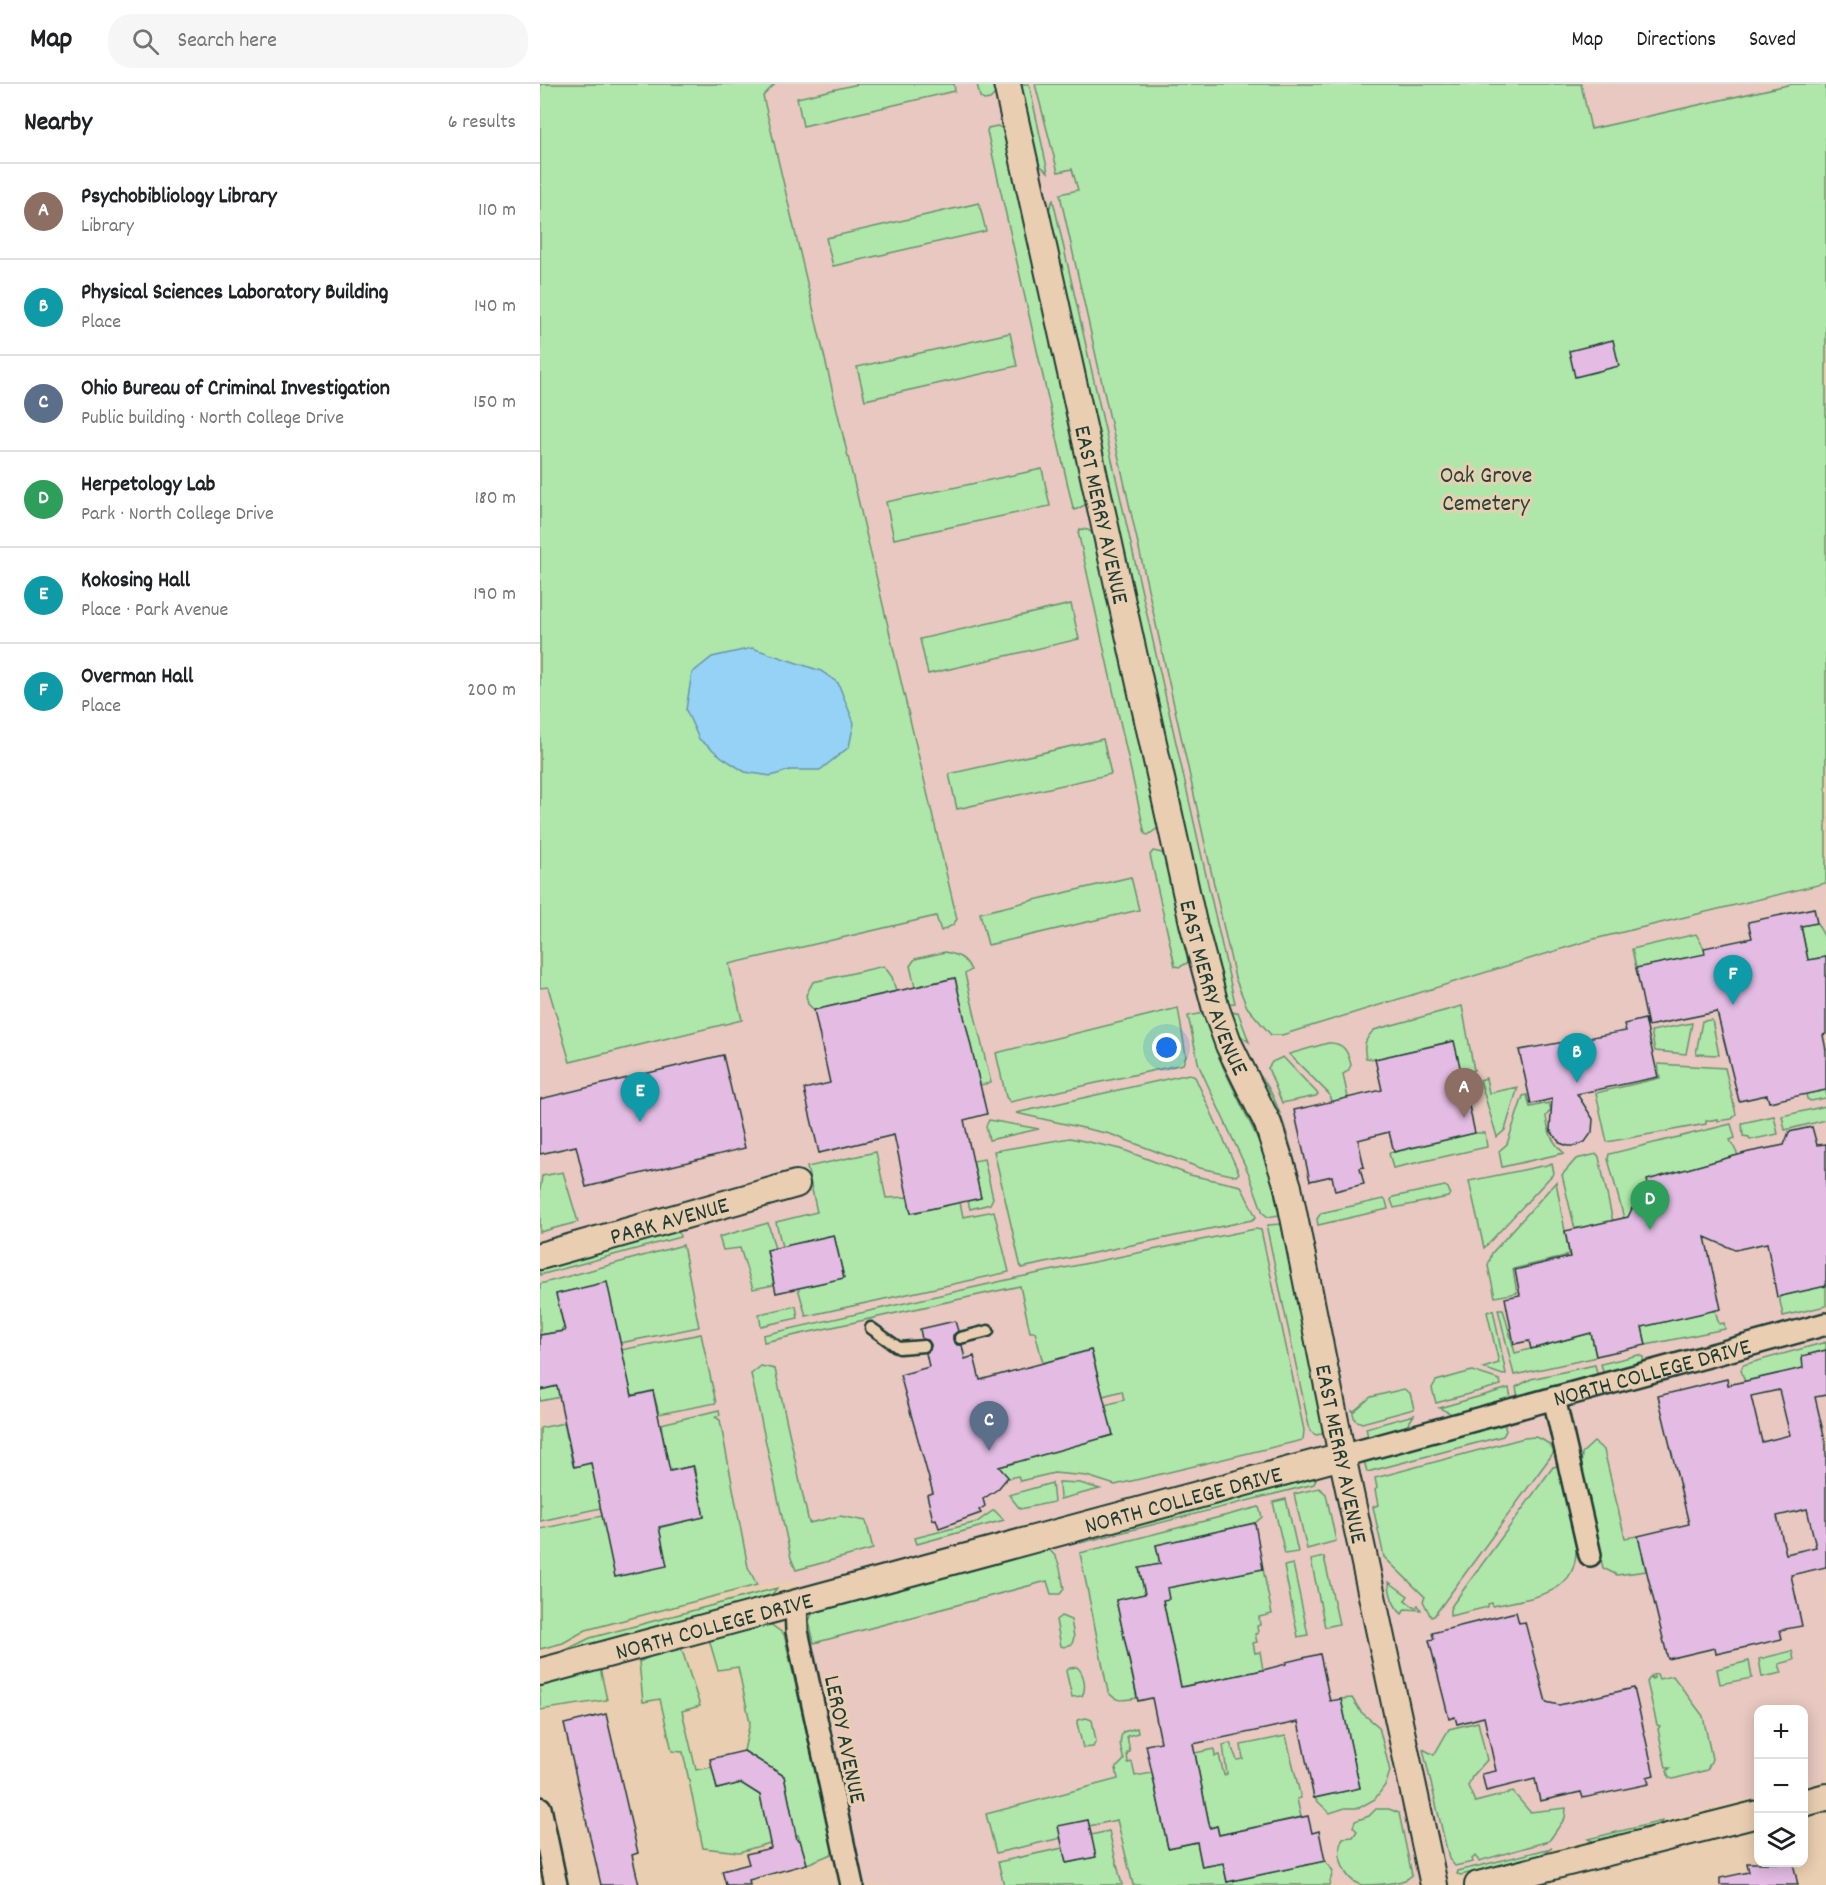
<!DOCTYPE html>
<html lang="en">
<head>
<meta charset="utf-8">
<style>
  :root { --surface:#fff; --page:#f6f6f6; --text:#202124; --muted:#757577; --line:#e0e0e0; --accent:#1f6fb2 }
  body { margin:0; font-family:Dekko,sans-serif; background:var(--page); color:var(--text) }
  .controls { position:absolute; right:18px; bottom:18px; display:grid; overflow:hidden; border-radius:12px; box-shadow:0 3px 15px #0003 }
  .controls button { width:54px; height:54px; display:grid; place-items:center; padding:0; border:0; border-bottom:2px solid var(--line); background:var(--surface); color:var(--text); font:30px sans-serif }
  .you { position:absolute; left:627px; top:964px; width:21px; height:21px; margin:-15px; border:4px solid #fff; border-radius:50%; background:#1a73e8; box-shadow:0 0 0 9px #1a73e833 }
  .badge { display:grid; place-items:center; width:39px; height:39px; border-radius:50%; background:var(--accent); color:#fff; font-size:20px; font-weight:700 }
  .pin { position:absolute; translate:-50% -50px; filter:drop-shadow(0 2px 3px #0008) }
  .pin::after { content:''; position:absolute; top:32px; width:21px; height:18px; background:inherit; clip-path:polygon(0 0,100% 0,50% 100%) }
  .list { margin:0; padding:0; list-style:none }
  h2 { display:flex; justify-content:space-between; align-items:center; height:78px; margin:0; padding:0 24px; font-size:26px }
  h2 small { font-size:20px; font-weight:400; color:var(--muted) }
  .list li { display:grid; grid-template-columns:39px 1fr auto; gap:18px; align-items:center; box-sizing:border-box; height:96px; padding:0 24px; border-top:2px solid var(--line) }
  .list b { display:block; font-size:22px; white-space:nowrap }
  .list p { margin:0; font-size:20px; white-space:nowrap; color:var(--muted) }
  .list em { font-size:20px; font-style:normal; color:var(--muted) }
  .icon { flex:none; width:33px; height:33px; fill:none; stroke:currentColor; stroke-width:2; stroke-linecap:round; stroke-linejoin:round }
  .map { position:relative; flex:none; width:1286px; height:1801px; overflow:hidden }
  header { display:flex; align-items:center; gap:36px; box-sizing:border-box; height:84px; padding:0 30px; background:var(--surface); border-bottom:2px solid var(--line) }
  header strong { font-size:28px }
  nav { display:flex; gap:33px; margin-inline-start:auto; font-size:21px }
  .search { width:420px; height:54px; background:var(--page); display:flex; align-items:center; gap:15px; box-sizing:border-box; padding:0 21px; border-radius:24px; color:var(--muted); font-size:22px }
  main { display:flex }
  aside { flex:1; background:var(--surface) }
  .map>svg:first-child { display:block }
  .built { fill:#e8c8c0 }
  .green { fill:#afe6a9; stroke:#67926e; stroke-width:1.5 }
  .water { fill:#96d2f6; stroke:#6696a8; stroke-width:1.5 }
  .building { fill:#e3bbe3; stroke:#1f3d34; stroke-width:1.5; fill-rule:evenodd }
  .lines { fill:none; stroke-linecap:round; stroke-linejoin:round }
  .service-casing { stroke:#1f3d34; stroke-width:15 }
  .minor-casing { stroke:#1f3d34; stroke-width:26 }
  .tertiary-casing { stroke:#1f3d34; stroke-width:30 }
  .service { stroke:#eaceb1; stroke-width:10 }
  .minor { stroke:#eaceb1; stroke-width:21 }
  .tertiary { stroke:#eaceb1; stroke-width:26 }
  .labels { text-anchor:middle; stroke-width:6; stroke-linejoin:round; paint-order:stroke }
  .park-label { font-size:24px; fill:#26453a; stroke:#eaceb1 }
  .street-label { font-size:24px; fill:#1f3d34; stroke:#eaceb1 }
</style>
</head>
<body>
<header>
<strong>Map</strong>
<div class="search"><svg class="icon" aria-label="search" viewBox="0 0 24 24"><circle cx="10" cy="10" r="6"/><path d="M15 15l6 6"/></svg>Search here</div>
<nav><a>Map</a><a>Directions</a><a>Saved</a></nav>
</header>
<main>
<aside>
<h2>Nearby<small>6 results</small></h2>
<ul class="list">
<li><span class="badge" style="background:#8d6e63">A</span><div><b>Psychobibliology Library</b><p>Library</p></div><em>110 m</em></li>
<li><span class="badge" style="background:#0f9aa8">B</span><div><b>Physical Sciences Laboratory Building</b><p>Place</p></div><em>140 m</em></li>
<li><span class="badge" style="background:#5c6f8a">C</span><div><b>Ohio Bureau of Criminal Investigation</b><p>Public building · North College Drive</p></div><em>150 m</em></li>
<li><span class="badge" style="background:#2e9e5b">D</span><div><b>Herpetology Lab</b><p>Park · North College Drive</p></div><em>180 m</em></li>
<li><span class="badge" style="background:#0f9aa8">E</span><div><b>Kokosing Hall</b><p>Place · Park Avenue</p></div><em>190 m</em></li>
<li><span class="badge" style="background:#0f9aa8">F</span><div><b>Overman Hall</b><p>Place</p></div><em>200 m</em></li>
</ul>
</aside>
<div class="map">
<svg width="1286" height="1801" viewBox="0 0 1286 1801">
  <rect width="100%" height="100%" fill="#eaceb1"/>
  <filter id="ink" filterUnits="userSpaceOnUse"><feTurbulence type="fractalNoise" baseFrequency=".0167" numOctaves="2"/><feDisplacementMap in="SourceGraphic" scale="12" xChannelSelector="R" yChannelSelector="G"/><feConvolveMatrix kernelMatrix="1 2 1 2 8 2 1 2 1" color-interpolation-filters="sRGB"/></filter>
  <g filter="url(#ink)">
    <path class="built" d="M0,0H1286V1696L1264,1701V1626H1218V1712L860,1801H323L271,1560L262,1497L217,1501L46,1546L23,1559L0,1565Z"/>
    <path class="green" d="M0,0H235L223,12L417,835L413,841L401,847L396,832L189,880L202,936L30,978L8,903L0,904Z
      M318,0H414L415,7L263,42L257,14Z
      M437,0H456V9L450,15L444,16L440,13Z
      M478,0H489L508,88L496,78Z
      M495,0H1041L1051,45L1252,0H1286V799L1054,855L742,951H731L707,923L695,894L522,120L520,110L538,106L532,85L518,88Z
      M457,42L466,45L549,409L545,421L535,426L533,424L447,47L448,44Z
      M513,116L695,919L684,920L507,130Z
      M439,119L446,147L293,182L286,154Z
      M470,249L477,282L325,316L317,283Z
      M502,385L510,422L354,455L346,418Z
      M540,445L548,446L557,453L622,734L618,744L608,751L605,750L538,448Z
      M531,520L539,555L388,590L380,555Z
      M563,655L571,690L417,725L409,690Z
      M613,767L622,769L629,776L650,870L647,879L640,883L635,882L610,771Z
      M591,793L599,826L448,861L440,829Z
      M1277,839L1286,856V873L1268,876L1261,842Z
      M1156,850L1164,864L1172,903L1153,907L1146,874L1096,884L1092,865Z
      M405,868C418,871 425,873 431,886L425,890L451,999L440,1001L415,894L375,903L370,882L375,875Z
      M344,882L352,893L356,907L274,926L268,920L266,911L273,898Z
      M922,922L934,986L926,990L921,988L913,957L835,975L826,974C823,961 825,955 834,946Z
      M638,924L646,972L643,980L470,1018L466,1013L456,969Z
      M698,928L709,958L697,949L688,929Z
      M664,929L683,983L724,1068L731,1092L739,1131L728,1133L723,1129L709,1090L659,982L648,932Z
      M1172,936L1179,971L1156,970L1162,937Z
      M1152,939L1146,970L1115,967L1111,947Z
      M788,959C804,958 808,968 811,981L808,987L803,990L808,1014L791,1018L789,1010L749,970Z
      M743,973L778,1010L776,1012L742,1019L728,984L732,978Z
      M1118,980L1185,984L1196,1030L1192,1035L1178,1037V1035L1166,1037V1040L1067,1058L1056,1009L1120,994Z
      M649,990L655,993L699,1089L696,1092L660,1084L570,1050L476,1029Z
      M722,994C739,1015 755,1075 761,1102L757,1104L722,1003Z
      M946,994L949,1009L978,1003L965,1046L957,1053L940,996Z
      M1286,1006V1014L1271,1017L1267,1015L1266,1010Z
      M987,1011L990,1023L1009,1019L1011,1026L1006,1032C1008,1048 1012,1058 1024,1069L962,1083L959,1067L967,1060L983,1012Z
      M1286,1022V1036L1245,1046L1242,1032Z
      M1234,1032L1238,1050L1210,1056L1209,1053L1203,1052L1202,1039Z
      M449,1036L499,1045L449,1056L446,1042Z
      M1191,1040L1195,1054L1190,1056L1198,1071L1108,1096L1119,1157L1084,1134L1068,1075L1069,1070Z
      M935,1049H945L947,1063L853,1084L849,1069Z
      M530,1054L581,1065L650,1091L701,1102L716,1133L712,1136L481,1184L454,1067Z
      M336,1068L346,1114L368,1113L371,1129L420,1118L423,1133L454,1127L469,1188L266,1232L258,1204L304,1194L294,1151L242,1163L236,1138L277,1128L267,1083Z
      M1057,1070L1059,1073L1073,1138L1035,1145L1022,1091L1036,1075Z
      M444,1075L453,1114L450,1120L430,1125L428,1117L441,1114L433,1077Z
      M1012,1080L1014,1089L944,1164L929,1097Z
      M23,1088L38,1138L0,1148V1106L2,1092Z
      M1016,1098L1029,1169L1024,1173L973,1185L977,1209L955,1213L948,1182L952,1169Z
      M905,1102L908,1104L910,1109L908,1113L854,1124L851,1116L853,1113Z
      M843,1115L846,1117L848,1125L778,1141L777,1135L781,1129Z
      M228,1139L235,1165L227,1167L234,1201L213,1205L200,1164L183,1166L179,1153Z
      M741,1140L784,1344L781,1350L776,1351L770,1347L727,1145L728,1141Z
      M138,1145L140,1153L0,1191V1182Z
      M715,1145L721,1146L764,1346L763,1356L575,1401L547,1392L514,1389L480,1397L478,1392L468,1394L459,1383L573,1351L565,1321L584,1316L582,1307L563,1312L551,1266L503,1279L495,1248H490L480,1202L224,1258L223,1251L480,1193Z
      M143,1161L159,1243L80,1259L66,1199L16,1210L24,1243L21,1247L0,1251V1200Z
      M1286,1202V1222L1243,1232L1239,1212Z
      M256,1222L258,1234L221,1242L219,1230Z
      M958,1225H963L975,1269L1051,1249L1056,1272L1053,1274L974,1291Z
      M953,1226L966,1290L963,1291L943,1284L959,1279L947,1228Z
      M1175,1226L1179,1240L1184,1239L1185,1245L1106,1261L1102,1243Z
      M161,1250L176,1319L119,1330L113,1307L94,1311L91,1309L81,1266Z
      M1286,1258V1266L1262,1272L1263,1284L1205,1298L1201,1286L1203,1281Z
      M1098,1271L1103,1273L1104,1279L1064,1291L1061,1280Z
      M1055,1281L1058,1293L978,1314L976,1303L991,1295Z
      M221,1282L235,1285L269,1439L300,1432L326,1437L333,1465L256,1486L251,1474L211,1290Z
      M932,1287L960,1296L961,1301L896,1319L892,1304L896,1297Z
      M32,1299L37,1310L0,1317V1306Z
      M969,1304L971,1314L912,1330L899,1324Z
      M864,1305L870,1309L874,1325L822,1339L815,1336L812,1326L814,1327L831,1313Z
      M179,1326L180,1331L175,1333L180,1336L208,1483L217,1501L46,1546L23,1559L0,1565V1445L62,1432L119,1445L122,1443L164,1433L154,1382L110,1391L105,1368L125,1364L121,1340Z
      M874,1331L867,1342L828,1353L826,1344Z
      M24,1339L33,1382L49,1379L52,1381L61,1424L0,1437V1344Z
      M964,1339L966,1347L963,1352L827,1388L824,1376Z
      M995,1353C1003,1355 1012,1361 1014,1368L894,1532L891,1533L883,1517L885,1513L844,1473L833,1423L838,1421L835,1406L837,1404L835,1394L984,1354Z
      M1054,1358L1064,1366L1085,1454L1098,1452L1106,1487L1077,1491L1063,1484L1041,1385L1042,1369Z
      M1018,1382L1036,1463C1038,1513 990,1513 953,1522L952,1519L948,1520V1523L910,1532V1525L913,1520L1013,1383Z
      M772,1395H776L774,1400L540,1459L546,1455Z
      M519,1398L540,1399L560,1405L520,1415Z
      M512,1399L514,1418L480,1425L469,1411Z
      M779,1404L786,1410L796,1457L767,1465L754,1410Z
      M746,1415L758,1468L745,1470L733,1418Z
      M719,1423L722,1433L715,1439L616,1461L620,1480L599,1485L605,1510L576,1516L597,1614C584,1616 577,1619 568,1608L540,1469Z
      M454,1426L464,1436L377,1460L375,1454L437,1438Z
      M503,1462C521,1471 520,1486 524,1505L520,1510H511L507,1497L274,1559L269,1537L274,1525Z
      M784,1473L799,1540L785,1543L771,1476Z
      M753,1480L768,1551L758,1553L744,1482Z
      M723,1485L732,1530L719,1533L720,1541L717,1542L718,1549L715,1550L717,1558L713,1559L715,1569L720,1568L723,1586L641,1603L623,1516L627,1504Z
      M849,1498L868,1512L865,1516L875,1524L878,1521L881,1526L865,1525L862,1530C853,1522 849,1509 849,1498Z
      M237,1504L230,1513L9,1576L0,1574L24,1567L50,1554Z
      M521,1532L531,1536L534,1553L532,1560L524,1563L521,1562L516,1536Z
      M226,1537L244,1550L294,1769L267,1780L258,1751L199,1768L163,1764L143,1668L132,1667L120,1615L103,1618L99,1578L117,1569L141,1563L160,1622L142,1627L156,1686L172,1683L177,1705L201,1699L220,1711L226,1737L252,1732L244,1692L204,1667L210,1638L198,1583L178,1586L168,1552Z
      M1252,1567L1254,1576L1239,1580L1242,1589L1222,1593L1219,1575Z
      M1209,1577L1212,1594L1180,1600L1177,1585Z
      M537,1583C544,1589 547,1604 542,1612L532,1613L526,1587L530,1584Z
      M60,1584L67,1616L0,1626V1603L5,1598Z
      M1117,1590L1119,1595L1133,1592L1163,1632L1172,1675L1167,1686L1133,1695L1129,1694L1127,1687L1130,1684H1126L1118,1645L1120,1642L1117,1641L1107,1598L1111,1592L1112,1595L1114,1594L1113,1591Z
      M812,1614L821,1628L839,1643L850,1687L846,1700L835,1715L819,1724H805L790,1729L774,1714L820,1704L801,1615Z
      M546,1634L552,1636L556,1657L553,1663L543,1664L537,1639L538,1636Z
      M938,1638L947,1676L932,1693L928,1702L935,1718L973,1708L990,1728L1026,1724L1025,1734L1009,1757L939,1777L935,1772L932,1775L933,1778L915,1782L909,1775L883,1665L894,1671L909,1645Z
      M597,1644L598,1649L587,1652L590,1668L587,1669L588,1679L592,1678L595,1692L612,1689L628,1764L657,1758L662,1783L683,1779L687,1798L785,1777L793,1787L789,1801H593L577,1736L549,1742L548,1737L521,1754L456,1769L446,1730L578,1695L576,1684L584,1676C581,1666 578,1657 583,1648Z
      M746,1652L761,1714L757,1715L761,1733L679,1751L677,1742L670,1744L655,1669L674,1665L675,1672L679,1671L684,1691L687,1690L683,1661L690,1659L697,1676L703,1675L701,1661Z
      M836,1725H849L859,1729L872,1791C864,1801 835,1801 822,1801C804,1797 794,1769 803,1754L813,1753L817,1747L813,1743L815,1737L829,1732Z
      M1122,1737L1119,1744L1057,1759L1048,1755Z
      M569,1747L582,1801H464L458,1778L523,1764L526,1779L555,1773L551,1751Z
      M1012,1764L1001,1771L921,1791L917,1790L918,1787Z"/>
    <path class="water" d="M212,564L281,587L298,599L314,639L309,663L280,686H250L231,692L205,688L183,674L159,655L146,626L152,589L172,573Z"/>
    <path class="building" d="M1073,256L1079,282L1035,293L1029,267Z
      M1274,824L1277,839L1261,842L1268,876L1286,873V950L1283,951L1286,966V1006L1229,1018L1227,1011L1199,1017L1177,928L1108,942L1096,884L1165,870L1164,864L1212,854L1208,838Z
      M415,894L447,1030L424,1036L441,1114L371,1129L354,1051L279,1069L264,1005L290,999L274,926Z
      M1105,935L1118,993L1037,1010L1053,1035L1052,1048L1045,1058L1036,1062H1028L1020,1059L1010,1046L1012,1015L991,1020L979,966L1086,947L1084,940Z
      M914,957L923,996L928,1003L927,1013L935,1049L854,1068L849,1048L818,1056L824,1083L820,1084L824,1100L795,1107L792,1092L770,1097L754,1026L842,1006L835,975Z
      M183,971L205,1064L46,1103L36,1062L0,1070V1015Z
      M1272,1043L1277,1061L1286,1060V1202L1237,1213L1227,1159L1195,1166L1165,1153L1181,1225L1102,1243L1106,1261L1056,1272L1051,1249L991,1265L989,1257L974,1260L965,1214L980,1211L975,1186L1030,1173L1025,1147L1088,1133L1095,1118L1111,1113L1107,1096L1209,1068L1244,1061L1249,1048Z
      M294,1151L304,1194L236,1209L227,1166Z
      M67,1198L92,1312L113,1307L130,1387L153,1382L164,1433L119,1443L127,1482L75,1493L51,1379L34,1383L17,1302L0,1306V1251L25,1247L16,1210Z
      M415,1237L418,1247L413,1251V1256L417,1261H422L425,1275L434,1272L440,1296L551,1266L573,1351L459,1383L468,1393L458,1405L443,1415L445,1422L439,1426L441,1429L399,1444L396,1435L393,1436L387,1411L393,1409L360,1291L389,1283L386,1269L390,1266L391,1261L388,1256L382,1255L380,1245Z
      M1286,1266V1311L1275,1313L1286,1360V1483L1251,1491L1262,1542L1240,1546L1242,1555L1176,1570L1175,1564L1128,1575L1098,1452L1149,1440L1118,1312L1187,1295L1188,1301L1263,1284L1262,1272ZM1239,1306L1250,1351L1222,1358L1211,1312ZM1267,1425L1276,1463L1246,1470L1237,1432Z
      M715,1439L723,1485L627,1504L629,1515L623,1516L641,1603L723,1586L746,1580V1578L780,1570L790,1617L801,1615L820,1704L774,1714L758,1638L653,1660L670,1744L677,1742L679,1751L768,1732L772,1749L779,1747L785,1777L687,1798L683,1779L662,1783L657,1758L628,1764L606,1661L621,1658L612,1614L598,1617L576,1516L605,1510L599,1484L620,1480L616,1461Z
      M976,1528L979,1539L985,1538L1006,1618L1019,1621L1094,1604L1114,1691L1107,1693L1109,1700L1043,1714L1041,1708L1000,1717L995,1695L946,1707L942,1690L956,1687L944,1633L917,1640L915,1633L909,1635L889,1556L894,1555L892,1549Z
      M66,1630L98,1769L92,1771L99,1801H61L24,1640Z
      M204,1667L244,1692L257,1756H260L267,1780L209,1796L210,1801H186L182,1787L209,1780L206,1770L231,1764L220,1711L201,1699L177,1705L170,1675Z
      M548,1736L556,1773L526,1779L518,1742Z
      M1207,1779H1253L1258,1801H1180V1794L1209,1788Z"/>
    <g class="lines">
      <g class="service-casing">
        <path id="service" d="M331,1244L359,1264L384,1262
          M420,1254L448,1247"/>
      </g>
      <g class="minor-casing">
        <g id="minor">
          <path d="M1014,1314L1050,1471"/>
          <path id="s1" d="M802,1372L1286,1240"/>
          <path d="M256,1520L257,1547L312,1801"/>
          <path d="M0,1724L16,1801"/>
        </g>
      </g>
      <g class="tertiary-casing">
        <g id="tertiary">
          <path id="s2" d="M467,0L653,839L676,925L689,961L728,1040L748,1103L802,1372L894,1801"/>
          <path id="s3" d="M0,1172L256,1100"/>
          <path id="s4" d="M0,1588L802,1372"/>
          <path d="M1264,1719L1286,1713"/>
          <path d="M938,1801L1218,1730"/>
        </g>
      </g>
      <use href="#service" class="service"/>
      <use href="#minor" class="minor"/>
      <use href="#tertiary" class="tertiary"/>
    </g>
  </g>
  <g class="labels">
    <g class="park-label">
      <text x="946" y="398">Oak Grove<tspan x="946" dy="28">Cemetery</tspan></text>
    </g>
    <g class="street-label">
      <text dy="8" stroke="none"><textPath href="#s2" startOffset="441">EAST MERRY AVENUE</textPath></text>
      <text dy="8" stroke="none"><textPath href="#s2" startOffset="927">EAST MERRY AVENUE</textPath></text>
      <text dy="8" stroke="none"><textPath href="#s3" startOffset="134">PARK AVENUE</textPath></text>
      <text dy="8" stroke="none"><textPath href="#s1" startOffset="321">NORTH COLLEGE DRIVE</textPath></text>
      <text dy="8" stroke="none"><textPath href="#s2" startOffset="1413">EAST MERRY AVENUE</textPath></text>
      <text dy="8" stroke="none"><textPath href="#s4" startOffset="666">NORTH COLLEGE DRIVE</textPath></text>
      <text dy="8" stroke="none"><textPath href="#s4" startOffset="180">NORTH COLLEGE DRIVE</textPath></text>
      <text transform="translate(306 1655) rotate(78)" y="8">LEROY AVENUE</text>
    </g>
  </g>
</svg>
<div class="controls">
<button>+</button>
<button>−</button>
<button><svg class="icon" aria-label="layers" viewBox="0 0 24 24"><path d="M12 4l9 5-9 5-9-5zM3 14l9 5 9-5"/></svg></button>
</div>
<div class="you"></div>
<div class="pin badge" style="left:924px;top:1034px;background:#8d6e63">A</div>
<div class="pin badge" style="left:1037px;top:999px;background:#0f9aa8">B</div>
<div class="pin badge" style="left:449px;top:1367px;background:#5c6f8a">C</div>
<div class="pin badge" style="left:1110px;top:1146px;background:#2e9e5b">D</div>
<div class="pin badge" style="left:100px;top:1038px;background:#0f9aa8">E</div>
<div class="pin badge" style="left:1193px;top:921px;background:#0f9aa8">F</div>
</div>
</main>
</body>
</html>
